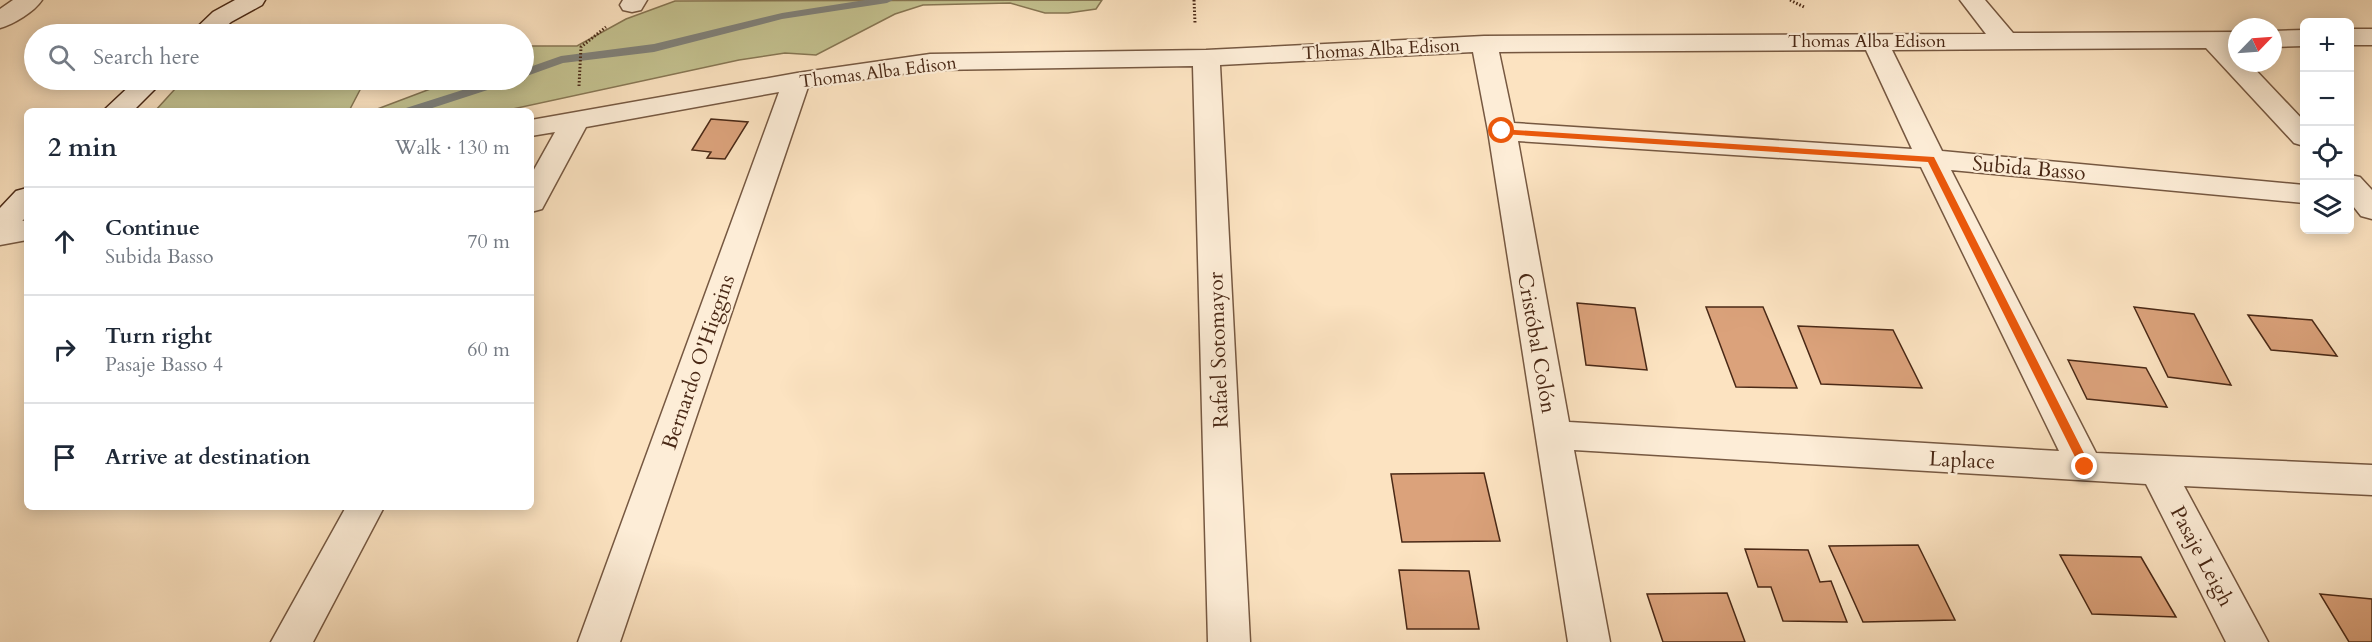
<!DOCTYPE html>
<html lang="en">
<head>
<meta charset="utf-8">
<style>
  :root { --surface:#fff; --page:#f6f6f7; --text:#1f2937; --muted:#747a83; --line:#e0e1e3 }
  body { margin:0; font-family:Cardo,serif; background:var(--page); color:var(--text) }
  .controls { position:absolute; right:18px; top:18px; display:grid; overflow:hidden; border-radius:9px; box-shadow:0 3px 15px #0003 }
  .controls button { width:54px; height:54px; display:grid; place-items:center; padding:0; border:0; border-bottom:2px solid var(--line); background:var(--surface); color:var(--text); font:30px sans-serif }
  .compass { position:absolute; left:2228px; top:18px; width:54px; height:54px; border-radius:50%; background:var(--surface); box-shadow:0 3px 15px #0003; rotate:65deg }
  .stop { position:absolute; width:18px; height:18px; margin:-14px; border:4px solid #ea580c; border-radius:50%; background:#fff }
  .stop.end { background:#ea580c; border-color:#fff; box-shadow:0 2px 6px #0008 }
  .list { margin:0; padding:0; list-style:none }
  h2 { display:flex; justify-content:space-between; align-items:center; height:78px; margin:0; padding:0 24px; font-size:26px }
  h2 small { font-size:20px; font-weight:400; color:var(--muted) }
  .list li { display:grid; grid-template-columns:39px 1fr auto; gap:18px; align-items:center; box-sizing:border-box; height:108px; padding:0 24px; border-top:2px solid var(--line) }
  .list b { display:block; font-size:22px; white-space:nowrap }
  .list p { margin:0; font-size:20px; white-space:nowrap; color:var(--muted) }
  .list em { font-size:20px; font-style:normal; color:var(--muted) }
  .icon { flex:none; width:33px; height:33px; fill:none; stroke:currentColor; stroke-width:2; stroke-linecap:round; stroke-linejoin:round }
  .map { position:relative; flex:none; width:2372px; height:642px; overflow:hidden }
  .search { position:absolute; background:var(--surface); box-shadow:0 3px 15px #0003; left:24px; top:24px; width:510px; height:66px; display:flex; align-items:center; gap:15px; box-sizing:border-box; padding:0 21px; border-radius:33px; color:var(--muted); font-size:22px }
  .panel { position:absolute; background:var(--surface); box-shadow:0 3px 15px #0003; left:24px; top:108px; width:510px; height:402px; border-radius:9px }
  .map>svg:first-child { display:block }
  .green { fill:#c4c290; stroke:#877653; stroke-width:1.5 }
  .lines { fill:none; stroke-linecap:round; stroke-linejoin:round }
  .stream { fill:#7f817a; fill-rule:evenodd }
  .building { fill:#dba27b; stroke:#4a2916; stroke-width:1.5 }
  .street-casing { stroke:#765841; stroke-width:3 }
  .secondary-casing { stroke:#4a2916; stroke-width:3 }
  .path { stroke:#4a2916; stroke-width:3; stroke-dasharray:1.5 2; stroke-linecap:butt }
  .street { fill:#fdedd7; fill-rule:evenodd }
  .secondary { fill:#fdedd7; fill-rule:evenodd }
  .route { fill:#ea580c }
  .labels { text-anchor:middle; stroke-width:4.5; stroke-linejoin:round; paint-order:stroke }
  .far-street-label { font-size:18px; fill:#4a2916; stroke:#fdedd7 }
  .street-label { font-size:21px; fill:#4a2916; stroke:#fdedd7 }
</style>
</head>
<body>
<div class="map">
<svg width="2372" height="642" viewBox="0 0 2372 642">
  <rect width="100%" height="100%" fill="#fce3c1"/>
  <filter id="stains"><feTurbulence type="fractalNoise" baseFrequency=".00333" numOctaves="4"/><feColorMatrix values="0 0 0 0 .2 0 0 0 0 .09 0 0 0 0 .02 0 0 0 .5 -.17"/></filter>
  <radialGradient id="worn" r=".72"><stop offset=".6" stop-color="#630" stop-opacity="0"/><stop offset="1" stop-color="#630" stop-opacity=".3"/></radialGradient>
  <path class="green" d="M1102,0L1096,9L1068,13H1045L1010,3L923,5L895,14L816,55L785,53L739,60L503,111H372L454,80H524V46H577L626,19L675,1Z
    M361,88L349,111H155L175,89Z"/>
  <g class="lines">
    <path class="stream" d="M865,0H893L887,3L782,19L654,52L563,63L524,77V69L561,56L654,44L782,13Z
      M494,80H511L509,83L423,111H404L406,108Z"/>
  </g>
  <path class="building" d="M711,119L748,122L725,159L707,158L711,152L692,150Z
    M1577,303L1635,308L1647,370L1586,365Z
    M1706,307H1763L1797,388L1736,387Z
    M2134,307L2194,314L2231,385L2168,377Z
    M2248,315L2312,320L2337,356L2271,350Z
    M1798,326L1893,330L1922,388L1821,384Z
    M2068,360L2146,368L2167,407L2087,399Z
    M1484,473L1500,541L1402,542L1391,474Z
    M1918,545L1955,620L1863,622L1829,546Z
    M1745,549L1808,550L1820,582L1831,581L1847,622L1783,621L1771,587H1758Z
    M2060,555L2141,557L2176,617L2092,614Z
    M1399,570L1469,571L1479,629H1407Z
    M1727,593L1745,642H1663L1647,594Z
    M2320,594L2372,599V642H2349Z"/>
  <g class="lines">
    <g class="street-casing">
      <path id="street" d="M13,0H42C34,12 14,24 0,28V9Z
        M623,0H647L641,10L632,12L623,10L620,5Z
        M1960,0H1985L2013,33L2237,32V48H2235L2237,50V63H2249L2304,121V146L2294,143L2206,48L1892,50L1942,151L2304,185V203L1951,170L2096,453L2372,465V495L2184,486L2268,642H2226L2146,484L1574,450L1610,642H1568L1488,131L1473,52L1220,65L1250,642H1208L1193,66L930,70L808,87L620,642H578L779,92L586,127L542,209L531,212V175L555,132L531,136V120L797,73L930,54L1206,50L1484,36L1986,34ZM1866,50L1912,149L1514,123L1499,52ZM1518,141L1921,167L2059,451L1569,422Z
        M2350,29H2372V45H2350Z
        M2304,30V46L2273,47V31Z
        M2350,175L2360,177L2372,190V219L2361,216L2350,202Z
        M27,220V240L0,245V225Z
        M346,507H384L313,642H271Z"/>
    </g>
    <g class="secondary-casing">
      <path id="secondary" d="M235,0H265L262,5L231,22L218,34H190L213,12Z
        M136,80H164L133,111H103Z
        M27,188V216L11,233L0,236V208L16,191Z"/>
    </g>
    <path class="path" d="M1194,0L1195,23
      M1790,0L1804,7
      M579,86L581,47L606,27"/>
    <use href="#street" class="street"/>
    <use href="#secondary" class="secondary"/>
  </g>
  <path class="route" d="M1499,129L1934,157L2091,467L2089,470H2081L2080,467L1928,162L1502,134L1497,131Z"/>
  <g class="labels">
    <g class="far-street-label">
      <text x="1867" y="47">Thomas Alba Edison</text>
      <text transform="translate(1381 49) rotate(-3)" y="6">Thomas Alba Edison</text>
      <text transform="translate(878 72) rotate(-7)" y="6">Thomas Alba Edison</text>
    </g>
    <g class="street-label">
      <text transform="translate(2029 168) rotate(5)" y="7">Subida Basso</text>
      <text transform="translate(1537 343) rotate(80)" y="7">Cristóbal Colón</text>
      <text transform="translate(1218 350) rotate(-92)" y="7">Rafael Sotomayor</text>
      <text transform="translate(698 362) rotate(-71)" y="7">Bernardo O'Higgins</text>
      <text transform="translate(1962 460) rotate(3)" y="7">Laplace</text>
      <text transform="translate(2202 556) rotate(62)" y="7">Pasaje Leigh</text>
    </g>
  </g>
  <rect width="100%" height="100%" filter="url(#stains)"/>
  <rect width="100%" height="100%" fill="url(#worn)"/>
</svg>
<div class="controls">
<button>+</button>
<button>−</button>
<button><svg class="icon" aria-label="locate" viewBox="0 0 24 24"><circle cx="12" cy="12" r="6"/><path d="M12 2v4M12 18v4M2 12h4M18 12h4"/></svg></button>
<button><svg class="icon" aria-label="layers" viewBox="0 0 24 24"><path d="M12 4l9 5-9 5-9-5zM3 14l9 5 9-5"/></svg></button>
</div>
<svg class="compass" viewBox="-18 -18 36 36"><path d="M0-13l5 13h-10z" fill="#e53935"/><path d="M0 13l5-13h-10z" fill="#747a83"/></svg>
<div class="stop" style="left:1502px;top:131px"></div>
<div class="stop end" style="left:2085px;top:467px"></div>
<div class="search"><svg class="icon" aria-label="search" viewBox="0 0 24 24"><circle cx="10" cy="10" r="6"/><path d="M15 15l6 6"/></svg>Search here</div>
<section class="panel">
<h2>2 min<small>Walk · 130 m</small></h2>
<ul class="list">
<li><svg class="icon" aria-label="ahead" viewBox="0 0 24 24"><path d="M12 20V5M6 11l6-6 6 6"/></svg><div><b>Continue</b><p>Subida Basso</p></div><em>70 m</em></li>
<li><svg class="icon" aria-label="right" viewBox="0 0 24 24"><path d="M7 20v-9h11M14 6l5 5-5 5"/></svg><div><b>Turn right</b><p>Pasaje Basso 4</p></div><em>60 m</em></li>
<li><svg class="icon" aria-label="arrive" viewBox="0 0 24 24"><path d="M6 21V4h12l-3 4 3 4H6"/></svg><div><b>Arrive at destination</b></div></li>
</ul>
</section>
</div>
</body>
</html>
